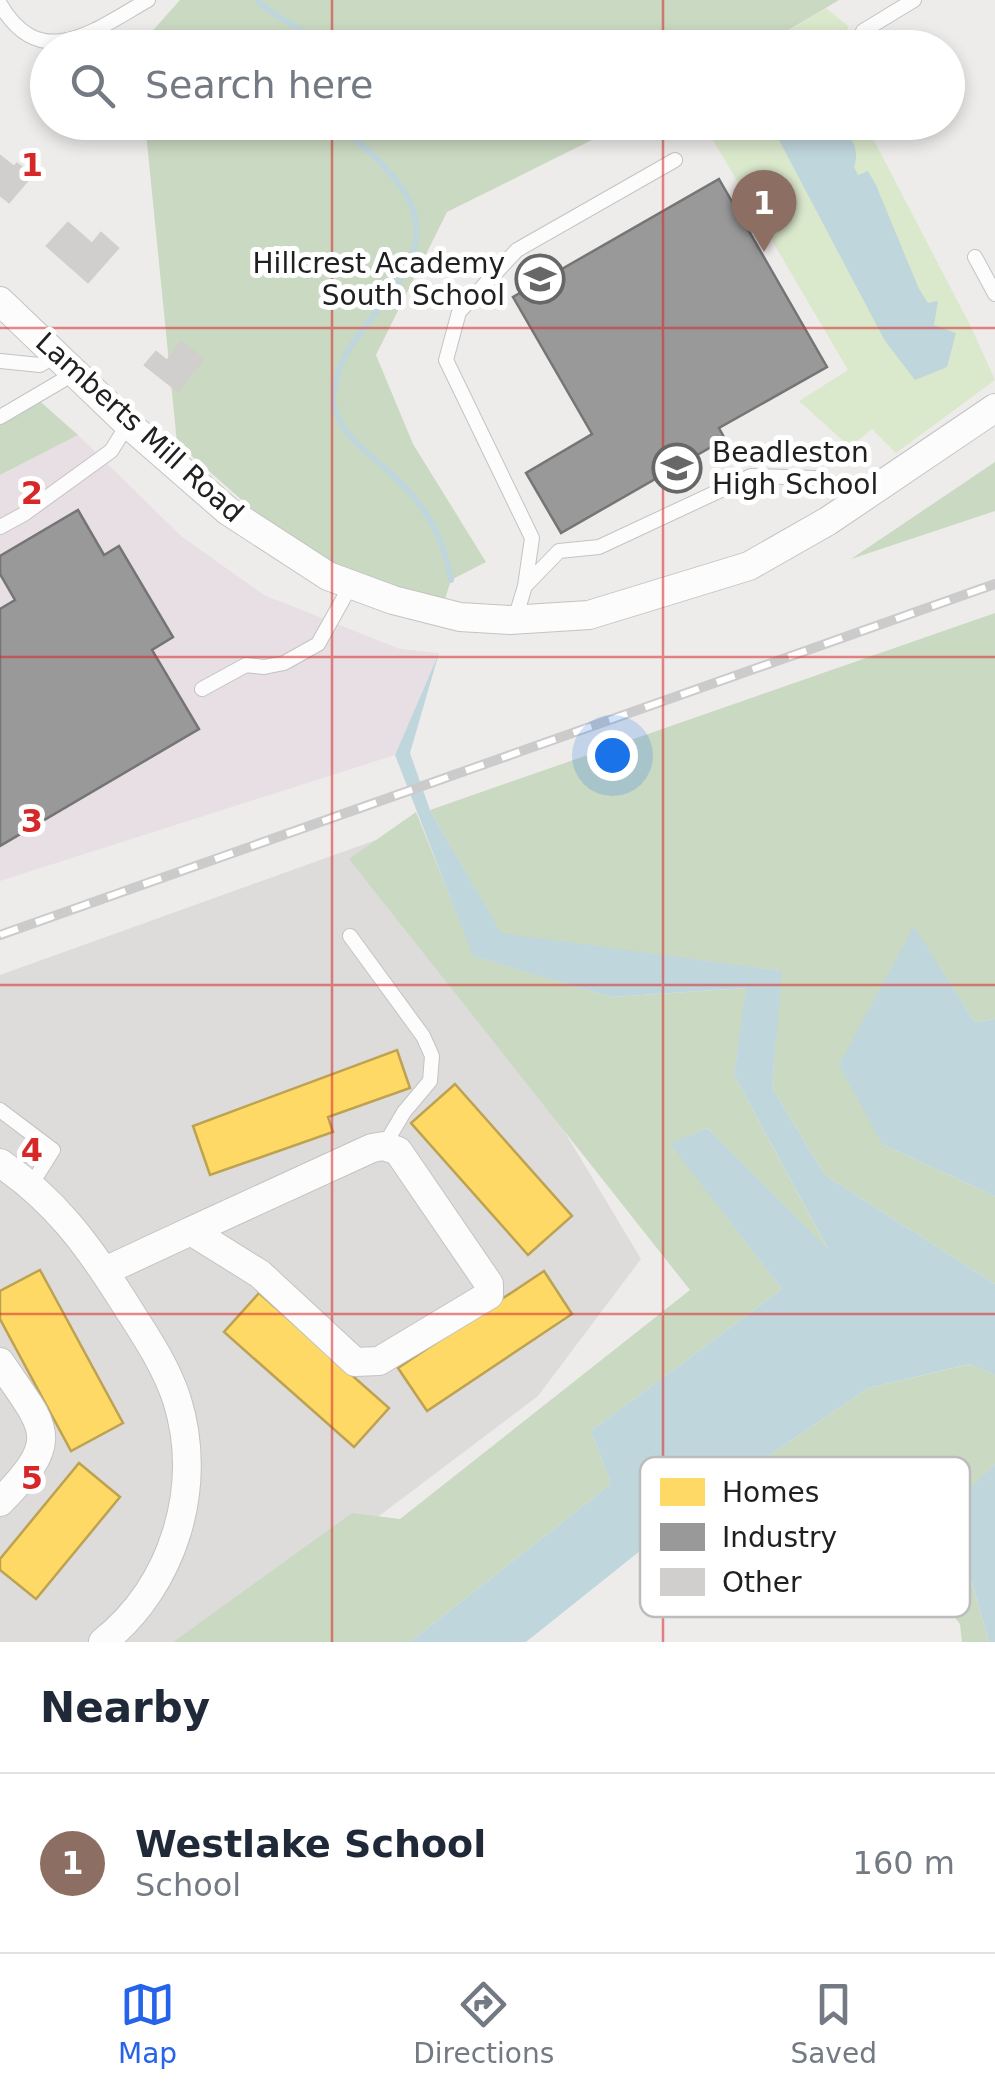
<!DOCTYPE html>
<html lang="en">
<head>
<meta charset="utf-8">
<style>
  :root { --surface:#fff; --page:#f6f6f7; --text:#1f2937; --muted:#747a83; --line:#e0e1e3; --accent:#2563eb }
  body { margin:0; font-family:"DejaVu Sans",sans-serif; background:var(--page); color:var(--text) }
  .you { position:absolute; left:612px; top:755px; width:35px; height:35px; margin:-25px; border:8px solid #fff; border-radius:50%; background:#1a73e8; box-shadow:0 0 0 15px #1a73e833 }
  .badge { display:grid; place-items:center; width:65px; height:65px; border-radius:50%; background:var(--accent); color:#fff; font-size:32px; font-weight:700 }
  .pin { position:absolute; translate:-50% -82px; filter:drop-shadow(0 2px 5px #0008) }
  .pin::after { content:''; position:absolute; top:52px; width:35px; height:30px; background:inherit; clip-path:polygon(0 0,100% 0,50% 100%) }
  .list { margin:0; padding:0; list-style:none }
  h2 { display:flex; justify-content:space-between; align-items:center; height:130px; margin:0; padding:0 40px; font-size:42px }
  h2 small { font-size:32px; font-weight:400; color:var(--muted) }
  .list li { display:grid; grid-template-columns:65px 1fr auto; gap:30px; align-items:center; box-sizing:border-box; height:180px; padding:0 40px; border-top:2px solid var(--line) }
  .list b { display:block; font-size:38px; white-space:nowrap }
  .list p { margin:0; font-size:32px; white-space:nowrap; color:var(--muted) }
  .list em { font-size:32px; font-style:normal; color:var(--muted) }
  .icon { flex:none; width:55px; height:55px; fill:none; stroke:currentColor; stroke-width:2; stroke-linecap:round; stroke-linejoin:round }
  .map { position:relative; flex:none; width:995px; height:1642px; overflow:hidden }
  .search { position:absolute; background:var(--surface); box-shadow:0 5px 15px #0003; left:30px; right:30px; top:30px; height:110px; display:flex; align-items:center; gap:25px; box-sizing:border-box; padding:0 35px; border-radius:55px; color:var(--muted); font-size:38px }
  .sheet { height:310px; background:var(--surface) }
  nav { display:flex; justify-content:space-around; align-items:center; box-sizing:border-box; height:140px; border-top:2px solid var(--line); background:var(--surface); font-size:28px; color:var(--muted) }
  nav a { display:grid; justify-items:center; gap:5px }
  nav .on { color:var(--accent) }
  .map>svg:first-child { display:block }
  .residential { fill:#dddcdb }
  .industrial { fill:#e7dfe3 }
  .grass { fill:#dae8cc }
  .forest { fill:#cad9c2 }
  .water { fill:#c0d6dd }
  .homes { fill:#ffd966; stroke:#bca251; stroke-width:2.5 }
  .industry { fill:#999; stroke:#757575; stroke-width:2.5 }
  .lines { fill:none; stroke-linecap:round; stroke-linejoin:round }
  .stream { stroke:#c0d6dd; stroke-width:6 }
  .building { fill:#d1cfcd; stroke:#d1cecc; stroke-width:2.5 }
  .lane-casing { stroke:#c4c3c2; stroke-width:16 }
  .street-casing { stroke:#c4c3c2; stroke-width:30 }
  .lane { stroke:#fcfcfc; stroke-width:14 }
  .street { stroke:#fcfcfc; stroke-width:28 }
  .rail-casing { stroke:#cbcbcb; stroke-width:10 }
  .rail { stroke:#fff; stroke-width:6; stroke-dasharray:19; stroke-linecap:butt }
  .grid { fill:none; stroke:#d62828; stroke-width:2.5; stroke-opacity:0.55 }
  .labels { text-anchor:middle; stroke-width:10; stroke-linejoin:round; paint-order:stroke }
  .poi-label { font-size:28px; fill:#202020; stroke:#fff; text-anchor:end }
  .street-label { font-size:28px; fill:#202020; stroke:#fff }
  .key { fill:#fff; stroke:#bcbcbc; stroke-width:2.5 }
  .key-label { font-size:28px; fill:#202020 }
  .grid-label { font-size:32px; text-anchor:middle; font-weight:bold; fill:#d62828; stroke:#fff; stroke-width:10; stroke-linejoin:round; paint-order:stroke }
</style>
</head>
<body>
<div class="map">
<svg width="995" height="1642" viewBox="0 0 995 1642">
  <rect width="100%" height="100%" fill="#eeecea"/>
  <path class="residential" d="M387,836L641,1259L538,1396L212,1642H0V975Z"/>
  <path class="industrial" d="M78,435L181,536L264,595L400,649L439,653L395,755L0,881V475Z"/>
  <path class="grass" d="M826,8L848,26L846,47L760,48Z
    M703,123H865L971,327L995,380L896,453L872,429L850,447L799,401L848,370Z"/>
  <path class="forest" d="M180,0H839L760,47H138Z
    M145,123H626L447,212L376,355L413,444L486,562L451,580L441,612L328,576L177,443Z
    M34,396L78,435L0,475V414Z
    M995,462V511L851,559Z
    M995,613V1019L975,1022L914,927L882,1144L995,1196V1284L825,1175L772,1088L781,971L501,934L430,810Z
    M416,812L474,956L611,997L747,988L734,1075L830,1253L707,1128L671,1144L782,1289L591,1431L611,1484L410,1642H173L352,1513L400,1519L690,1290L349,859Z
    M971,1364L995,1375V1464L950,1508L989,1642H962L960,1624L824,1456L716,1529L700,1503L868,1388Z"/>
  <path class="water" d="M770,123H800L802,127L813,130L832,124C850,133 861,147 854,167L858,175L868,171L876,185L919,289L928,303L938,301L934,325L956,333L947,367L915,380L885,341Z
    M439,653L410,753L430,810L501,933L782,971L772,1088L825,1175L995,1284V1375L970,1364L868,1388L700,1503L526,1642H410L611,1484L591,1431L782,1289L670,1144L707,1128L828,1249L734,1075L746,988L611,997L473,956L395,755Z
    M914,926L975,1022L995,1019V1196L882,1144L839,1065Z
    M995,1464V1642H989L950,1507Z"/>
  <path class="homes" d="M397,1050L410,1088L328,1117L333,1132L210,1175L193,1126Z
    M455,1084L572,1216L528,1255L411,1123Z
    M40,1270L123,1423L71,1451L0,1319V1291Z
    M544,1271L572,1314L427,1411L398,1368Z
    M259,1293L389,1408L354,1447L224,1332Z
    M79,1463L120,1497L36,1599L0,1570V1559Z"/>
  <path class="industry" d="M719,179L827,367L719,428L725,439L561,533L526,473L592,434L513,297Z
    M78,510L104,555L119,546L173,637L152,650L199,729L0,846V609L15,600L0,574V556Z"/>
  <g class="lines">
    <path class="stream" d="M257,0C275,21 304,22 314,48
      M339,122C346,134 357,140 366,149C383,164 400,182 410,202C442,274 347,319 335,384C334,392 332,399 334,407C344,442 380,460 404,486C430,513 445,543 451,580"/>
  </g>
  <path class="building" d="M0,156L14,167L17,164L32,175L9,202L0,195Z
    M68,223L92,244L101,233L118,248L88,282L47,246Z
    M181,342L203,359L178,391L145,365L156,352L167,361Z"/>
  <g class="lines">
    <g class="lane-casing">
      <path id="lane" d="M0,4C41,75 96,29 148,0
        M863,31L914,0
        M975,257L995,294
        M0,361L40,365L56,355
        M0,417L75,373
        M0,527L24,514L111,451L128,424
        M525,586L532,538L446,360L459,312L517,250L675,160
        M515,619L525,586L559,551L599,547L751,476L815,478L867,493
        M202,689L246,665L264,667L284,663L318,644L351,585
        M350,936L423,1036L432,1056L430,1081L404,1112L384,1146
        M0,1110L53,1150L31,1185"/>
    </g>
    <g class="street-casing">
      <path id="street" d="M0,301L128,424L228,511L328,576L393,600L460,617L510,620L589,615L749,566L828,521L995,408
        M384,1146L398,1151L489,1284V1295L379,1361L355,1362L260,1274L191,1231L372,1148Z
        M0,1163C54,1199 88,1245 122,1299C142,1331 165,1363 177,1400C204,1487 174,1585 103,1642
        M105,1271L191,1231
        M0,1362C45,1429 64,1438 0,1502"/>
    </g>
    <use href="#lane" class="lane"/>
    <use href="#street" class="street"/>
    <g class="rail-casing">
      <path id="rail" d="M0,935L995,584"/>
    </g>
    <use href="#rail" class="rail"/>
  </g>
  <path class="grid" d="M332,0V48M663,0V48M332,122V1642M663,122V1642M0,328H995M0,657H995M0,985H995M0,1314H995"/>
  <defs>
    <g id="school-ring" transform="scale(2.5)"><circle r="9.5" fill="#fff" stroke="#686767" stroke-width="1.5"/><path d="M0-5L7-2L0 1L-7-2ZM-4 1L0 2.5L4 1V4Q0 6-4 4Z" fill="#686767"/></g>
  </defs>
  <g fill-rule="evenodd">
    <use href="#school-ring" x="540" y="279"/>
    <use href="#school-ring" x="677" y="468"/>
  </g>
  <g class="labels">
    <g class="poi-label">
      <text x="505" y="273">Hillcrest Academy<tspan x="505" dy="32">South School</tspan></text>
      <text x="712" y="462" text-anchor="start">Beadleston<tspan x="712" dy="32">High School</tspan></text>
    </g>
    <g class="street-label">
      <text transform="translate(140 427) rotate(42)" y="10">Lamberts Mill Road</text>
    </g>
  </g>
  <rect x="640" y="1457" width="330" height="160" rx="15" class="key"/>
  <rect x="660" y="1478" width="45" height="28" fill="#ffd966"/>
  <rect x="660" y="1523" width="45" height="28" fill="#999"/>
  <rect x="660" y="1568" width="45" height="28" fill="#d1cfcd"/>
  <g class="key-label">
    <text x="722" y="1502">Homes</text>
    <text x="722" y="1547">Industry</text>
    <text x="722" y="1592">Other</text>
  </g>
  <g class="grid-label">
    <text x="32" y="176">1</text>
    <text x="32" y="504">2</text>
    <text x="32" y="832">3</text>
    <text x="32" y="1161">4</text>
    <text x="32" y="1489">5</text>
  </g>
</svg>
<div class="you"></div>
<div class="pin badge" style="left:764px;top:252px;background:#8d6e63">1</div>
<div class="search"><svg class="icon" aria-label="search" viewBox="0 0 24 24"><circle cx="10" cy="10" r="6"/><path d="M15 15l6 6"/></svg>Search here</div>
</div>
<section class="sheet">
<h2>Nearby<small></small></h2>
<ul class="list">
<li><span class="badge" style="background:#8d6e63">1</span><div><b>Westlake School</b><p>School</p></div><em>160 m</em></li>
</ul>
</section>
<nav>
<a class="on"><svg class="icon" aria-label="map" viewBox="0 0 24 24"><path d="M3 6l6-2 6 2 6-2v14l-6 2-6-2-6 2zM9 4v14M15 6v14"/></svg>Map</a>
<a><svg class="icon" aria-label="directions" viewBox="0 0 24 24"><path d="M12 3l9 9-9 9-9-9zM9 14v-3h6M13 9l2 2-2 2"/></svg>Directions</a>
<a><svg class="icon" aria-label="saved" viewBox="0 0 24 24"><path d="M7 4h10v16l-5-4-5 4z"/></svg>Saved</a>
</nav>
</body>
</html>
